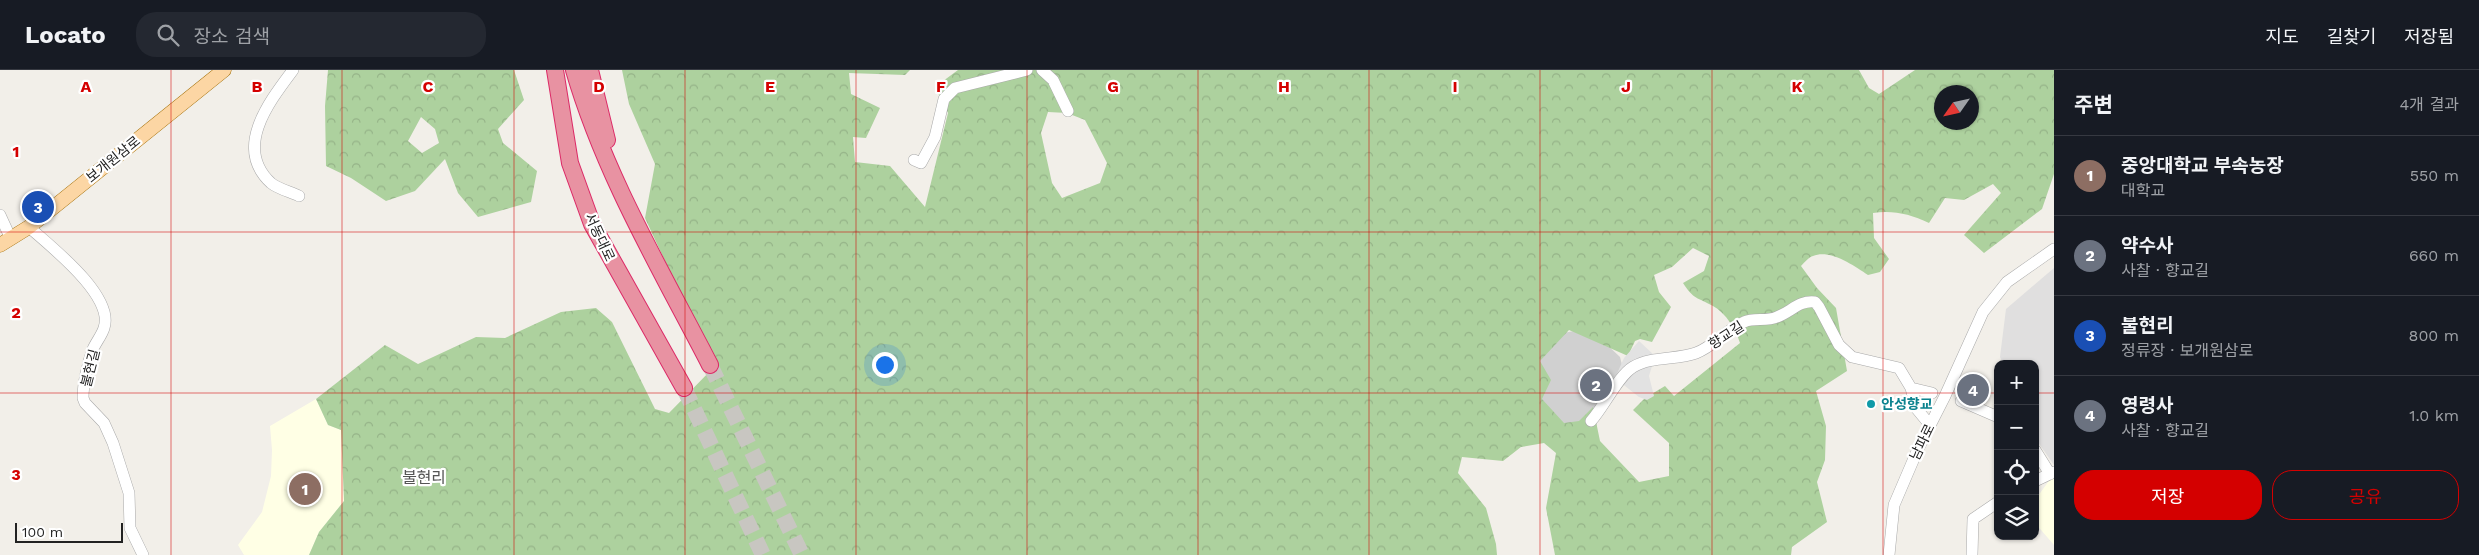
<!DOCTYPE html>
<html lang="ko">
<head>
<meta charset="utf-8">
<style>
  :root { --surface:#171b24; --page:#242831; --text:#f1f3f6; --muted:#9ea1a6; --line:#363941; --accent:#d40000 }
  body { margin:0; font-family:"Work Sans","Noto Sans KR",sans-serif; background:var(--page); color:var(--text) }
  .controls { position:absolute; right:15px; bottom:15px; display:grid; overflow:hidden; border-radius:10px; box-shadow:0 1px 4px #0004 }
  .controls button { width:45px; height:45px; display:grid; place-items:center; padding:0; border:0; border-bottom:1px solid var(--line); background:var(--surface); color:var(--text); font:25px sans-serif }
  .compass { position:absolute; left:1934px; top:15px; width:45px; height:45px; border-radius:50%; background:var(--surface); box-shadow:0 1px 4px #0004; rotate:236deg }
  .scale { position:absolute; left:15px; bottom:12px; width:108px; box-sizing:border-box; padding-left:5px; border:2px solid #222; border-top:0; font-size:14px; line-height:18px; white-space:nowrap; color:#222; -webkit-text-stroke:4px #fff; paint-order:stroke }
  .you { position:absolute; left:884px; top:294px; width:18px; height:18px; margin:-12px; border:4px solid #fff; border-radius:50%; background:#1a73e8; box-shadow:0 0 0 8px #1a73e833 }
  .badge { display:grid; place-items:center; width:32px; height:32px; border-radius:50%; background:var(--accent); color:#fff; font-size:16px; font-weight:700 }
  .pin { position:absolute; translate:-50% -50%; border:2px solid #fff; box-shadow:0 1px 5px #0006 }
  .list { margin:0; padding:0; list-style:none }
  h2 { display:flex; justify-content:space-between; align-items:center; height:65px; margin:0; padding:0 20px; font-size:21px }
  h2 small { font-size:16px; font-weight:400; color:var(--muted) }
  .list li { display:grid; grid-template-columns:32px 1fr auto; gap:15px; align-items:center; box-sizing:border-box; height:80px; padding:0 20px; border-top:1px solid var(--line) }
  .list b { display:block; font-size:19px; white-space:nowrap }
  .list p { margin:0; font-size:16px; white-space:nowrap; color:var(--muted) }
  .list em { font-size:16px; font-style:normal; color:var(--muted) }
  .actions { display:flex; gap:10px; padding:15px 20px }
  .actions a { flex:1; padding:11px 0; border:1px solid var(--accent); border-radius:20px; text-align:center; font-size:18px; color:var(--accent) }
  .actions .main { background:var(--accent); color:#fff }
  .icon { flex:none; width:28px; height:28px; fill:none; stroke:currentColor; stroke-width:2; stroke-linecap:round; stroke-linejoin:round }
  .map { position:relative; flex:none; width:2054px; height:485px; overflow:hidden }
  header { display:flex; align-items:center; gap:30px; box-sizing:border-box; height:70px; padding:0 25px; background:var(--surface); border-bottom:1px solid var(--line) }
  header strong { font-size:24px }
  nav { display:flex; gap:28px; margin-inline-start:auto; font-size:18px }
  .search { width:350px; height:45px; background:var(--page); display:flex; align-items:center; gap:12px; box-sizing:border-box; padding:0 18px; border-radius:20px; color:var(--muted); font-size:19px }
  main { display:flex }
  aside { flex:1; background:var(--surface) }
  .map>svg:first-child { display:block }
  .residential { fill:#e0dfdf }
  .education { fill:#ffffe5 }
  .religious { fill:#d0d0d0 }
  .forest { fill:url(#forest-crowns); fill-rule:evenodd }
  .parking { fill:#e2e2e2 }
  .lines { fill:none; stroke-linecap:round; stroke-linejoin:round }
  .highway-tunnel { stroke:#c8c6c1; stroke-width:16; stroke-dasharray:16 8; stroke-linecap:butt }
  .minor-casing { stroke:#a9a9a9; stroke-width:12 }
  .major-casing { stroke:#a06b00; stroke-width:15 }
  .highway-casing { stroke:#dc2a67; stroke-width:18 }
  .minor { stroke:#fff; stroke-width:11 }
  .major { stroke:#fcd6a4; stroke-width:14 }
  .highway { stroke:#e892a2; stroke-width:16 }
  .grid { fill:none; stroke:#d40000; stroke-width:1; stroke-opacity:0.55 }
  .culture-dot { fill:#0f9aa8; stroke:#fff; stroke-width:2 }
  .labels { text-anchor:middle; stroke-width:4.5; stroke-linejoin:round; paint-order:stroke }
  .street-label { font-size:14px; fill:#222; stroke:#fff }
  .culture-label { font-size:14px; font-weight:bold; fill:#0d838f; stroke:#fff; text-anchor:start }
  .quarter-label { font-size:16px; fill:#555; stroke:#fff }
  .grid-label { font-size:16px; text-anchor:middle; font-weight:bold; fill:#d40000; stroke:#fff; stroke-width:4.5; stroke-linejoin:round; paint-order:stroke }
</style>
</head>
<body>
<header>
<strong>Locato</strong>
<div class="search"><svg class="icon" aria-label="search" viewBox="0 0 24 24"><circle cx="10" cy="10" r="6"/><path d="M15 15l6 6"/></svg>장소 검색</div>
<nav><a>지도</a><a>길찾기</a><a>저장됨</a></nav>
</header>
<main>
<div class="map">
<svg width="2054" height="485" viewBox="0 0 2054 485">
  <defs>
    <pattern id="forest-crowns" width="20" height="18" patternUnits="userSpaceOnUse" patternTransform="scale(1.25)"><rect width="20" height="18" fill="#add19e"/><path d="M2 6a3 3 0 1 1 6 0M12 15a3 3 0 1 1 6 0" fill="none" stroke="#95b388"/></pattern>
  </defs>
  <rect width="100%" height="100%" fill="#f2efe9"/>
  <path class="residential" d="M2054,198V395L2035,368V294H2003L2000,287L2006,239Z"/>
  <path class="education" d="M316,329L328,355L341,360L344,431L319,462L309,485H244L238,475L262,442L271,406L272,380L270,356Z
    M2054,404V475L2035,453V430Z"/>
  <path class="religious" d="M1579,260L1603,271L1620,287L1622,295L1617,310L1586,353L1562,354L1540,331V280L1558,264Z"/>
  <path class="forest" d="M328,0H514L524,30L498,59L503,73L537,101L531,132L478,147L458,123L445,89L415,121L386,131L351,108L326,96L325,36ZM421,47L435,59L439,73L422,83L408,71Z
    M622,0H910L905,5L849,3L851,24L880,38L866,68L853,67L855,92L890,96L925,137L948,43L935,17L958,0H1859L1869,18L1879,24L1915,0H2054V104L2042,139L1984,183L1964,165L2001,123L1993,114L1964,130L1945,128L1929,153C1910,144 1893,140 1873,143L1874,168L1889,189L1880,202L1868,205C1854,196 1831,179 1813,186C1809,187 1804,193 1801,196L1817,218L1836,238L1847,301L1816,321L1826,356L1825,390L1817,412L1827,452L1792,477L1791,485H1555L1546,438L1556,383L1544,373L1521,377L1503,391L1462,387L1458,403L1486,438L1496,474L1497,485H309L319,462L344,431L341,360L328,355L316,329L385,275L418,294L476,267L505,268L561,242L596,238L612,252L655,339L669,343L714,297L645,148L655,94L629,34ZM1942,22H1972V52H1942ZM1048,42L1067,43L1085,50L1107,93L1100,113L1062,128L1052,113L1041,63ZM1693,178L1709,186L1704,201L1683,213C1694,230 1697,227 1713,236C1726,243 1736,260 1740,273L1674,326L1665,316L1645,328L1633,340L1669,373V406L1639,412L1600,371L1593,337L1579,351L1564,353L1542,329L1551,310L1540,291L1569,260L1628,286L1635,271L1640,269L1652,272L1671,237L1659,222L1654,205L1672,197Z"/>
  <path class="parking" d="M1639,271L1655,286L1649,306L1654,326L1647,330L1639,327L1615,308L1624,288Z"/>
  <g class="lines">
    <path class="highway-tunnel" d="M710,295L802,485
      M684,318L763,485"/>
    <g class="minor-casing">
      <path id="minor" d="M293,0C269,32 233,78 271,113C278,119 291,122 299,126
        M1042,0L1053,10L1068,41
        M914,90L921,93L935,67L944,29L955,18L1027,0
        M0,145L11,169
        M29,157C50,176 115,226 104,258C102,265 96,272 93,279C88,292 83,313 83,328L85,333L104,353L113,373L129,423L130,458L143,485
        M1911,318L1916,338L1930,355
        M1961,331L1998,347
        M1591,351C1604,337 1618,306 1633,297C1651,286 1677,290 1696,283C1714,276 1726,260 1744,252C1754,247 1766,252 1777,247C1791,242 1799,230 1815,232L1819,237L1839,275L1852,287L1899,298L1911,318L1932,323
        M2035,380L2050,404
        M2035,411L2054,402
        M1889,485L1894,435L1918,379L1945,326L1983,242L2007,212L2054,179
        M1972,485L1973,449L1998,432"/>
    </g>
    <g class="major-casing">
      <path id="major" d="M0,175L29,157L224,0"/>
    </g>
    <g class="highway-casing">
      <path id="highway" d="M555,0L570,93L592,154L684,318
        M574,0C604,104 661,200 710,295
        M590,0L607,70"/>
    </g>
    <use href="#minor" class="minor"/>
    <use href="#major" class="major"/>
    <use href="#highway" class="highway"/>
  </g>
  <path class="grid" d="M171,0V485M342,0V485M514,0V485M685,0V485M856,0V485M1027,0V485M1198,0V485M1369,0V485M1540,0V485M1712,0V485M1883,0V485M0,162H2054M0,323H1998M2035,323H2054"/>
  <circle class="culture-dot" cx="1871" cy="334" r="5"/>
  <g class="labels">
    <g class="street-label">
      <text transform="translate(113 89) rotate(-39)" y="5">보개원삼로</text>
      <text transform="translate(600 167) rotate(65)" y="5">서동대로</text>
      <text transform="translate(1726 265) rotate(-33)" y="5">향교길</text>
      <text transform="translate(90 298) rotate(-76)" y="5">불현길</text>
      <text transform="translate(1922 372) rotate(-64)" y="5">남파로</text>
    </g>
    <g class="culture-label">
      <text x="1881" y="339">안성향교</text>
    </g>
    <g class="quarter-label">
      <text x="424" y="413">불현리</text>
    </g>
  </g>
  <g class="grid-label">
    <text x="86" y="22">A</text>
    <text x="257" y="22">B</text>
    <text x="428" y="22">C</text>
    <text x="599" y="22">D</text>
    <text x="770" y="22">E</text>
    <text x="941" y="22">F</text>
    <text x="1113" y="22">G</text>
    <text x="1284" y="22">H</text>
    <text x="1455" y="22">I</text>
    <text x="1626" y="22">J</text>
    <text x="1797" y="22">K</text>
    <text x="16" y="87">1</text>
    <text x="16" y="248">2</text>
    <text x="16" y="410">3</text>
  </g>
</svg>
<div class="controls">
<button>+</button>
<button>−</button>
<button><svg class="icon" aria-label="locate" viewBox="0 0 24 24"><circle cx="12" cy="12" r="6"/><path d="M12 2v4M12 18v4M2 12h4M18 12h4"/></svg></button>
<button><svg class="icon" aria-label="layers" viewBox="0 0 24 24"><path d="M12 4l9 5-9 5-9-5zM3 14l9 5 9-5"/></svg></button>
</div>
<svg class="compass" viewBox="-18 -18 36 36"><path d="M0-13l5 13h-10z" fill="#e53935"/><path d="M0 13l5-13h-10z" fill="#9ea1a6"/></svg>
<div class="scale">100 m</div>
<div class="you"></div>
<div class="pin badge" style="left:305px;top:419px;background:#8d6e63">1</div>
<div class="pin badge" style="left:1596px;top:315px;background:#6b7280">2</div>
<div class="pin badge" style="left:38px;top:137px;background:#1a4fb4">3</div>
<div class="pin badge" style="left:1973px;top:320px;background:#6b7280">4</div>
</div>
<aside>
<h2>주변<small>4개 결과</small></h2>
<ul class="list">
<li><span class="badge" style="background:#8d6e63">1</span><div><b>중앙대학교 부속농장</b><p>대학교</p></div><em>550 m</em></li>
<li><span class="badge" style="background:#6b7280">2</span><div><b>약수사</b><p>사찰 · 향교길</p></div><em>660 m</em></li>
<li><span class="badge" style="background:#1a4fb4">3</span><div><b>불현리</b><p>정류장 · 보개원삼로</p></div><em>800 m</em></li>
<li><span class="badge" style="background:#6b7280">4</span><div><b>영령사</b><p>사찰 · 향교길</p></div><em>1.0 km</em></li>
</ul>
<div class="actions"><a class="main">저장</a><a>공유</a></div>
</aside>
</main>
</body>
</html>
